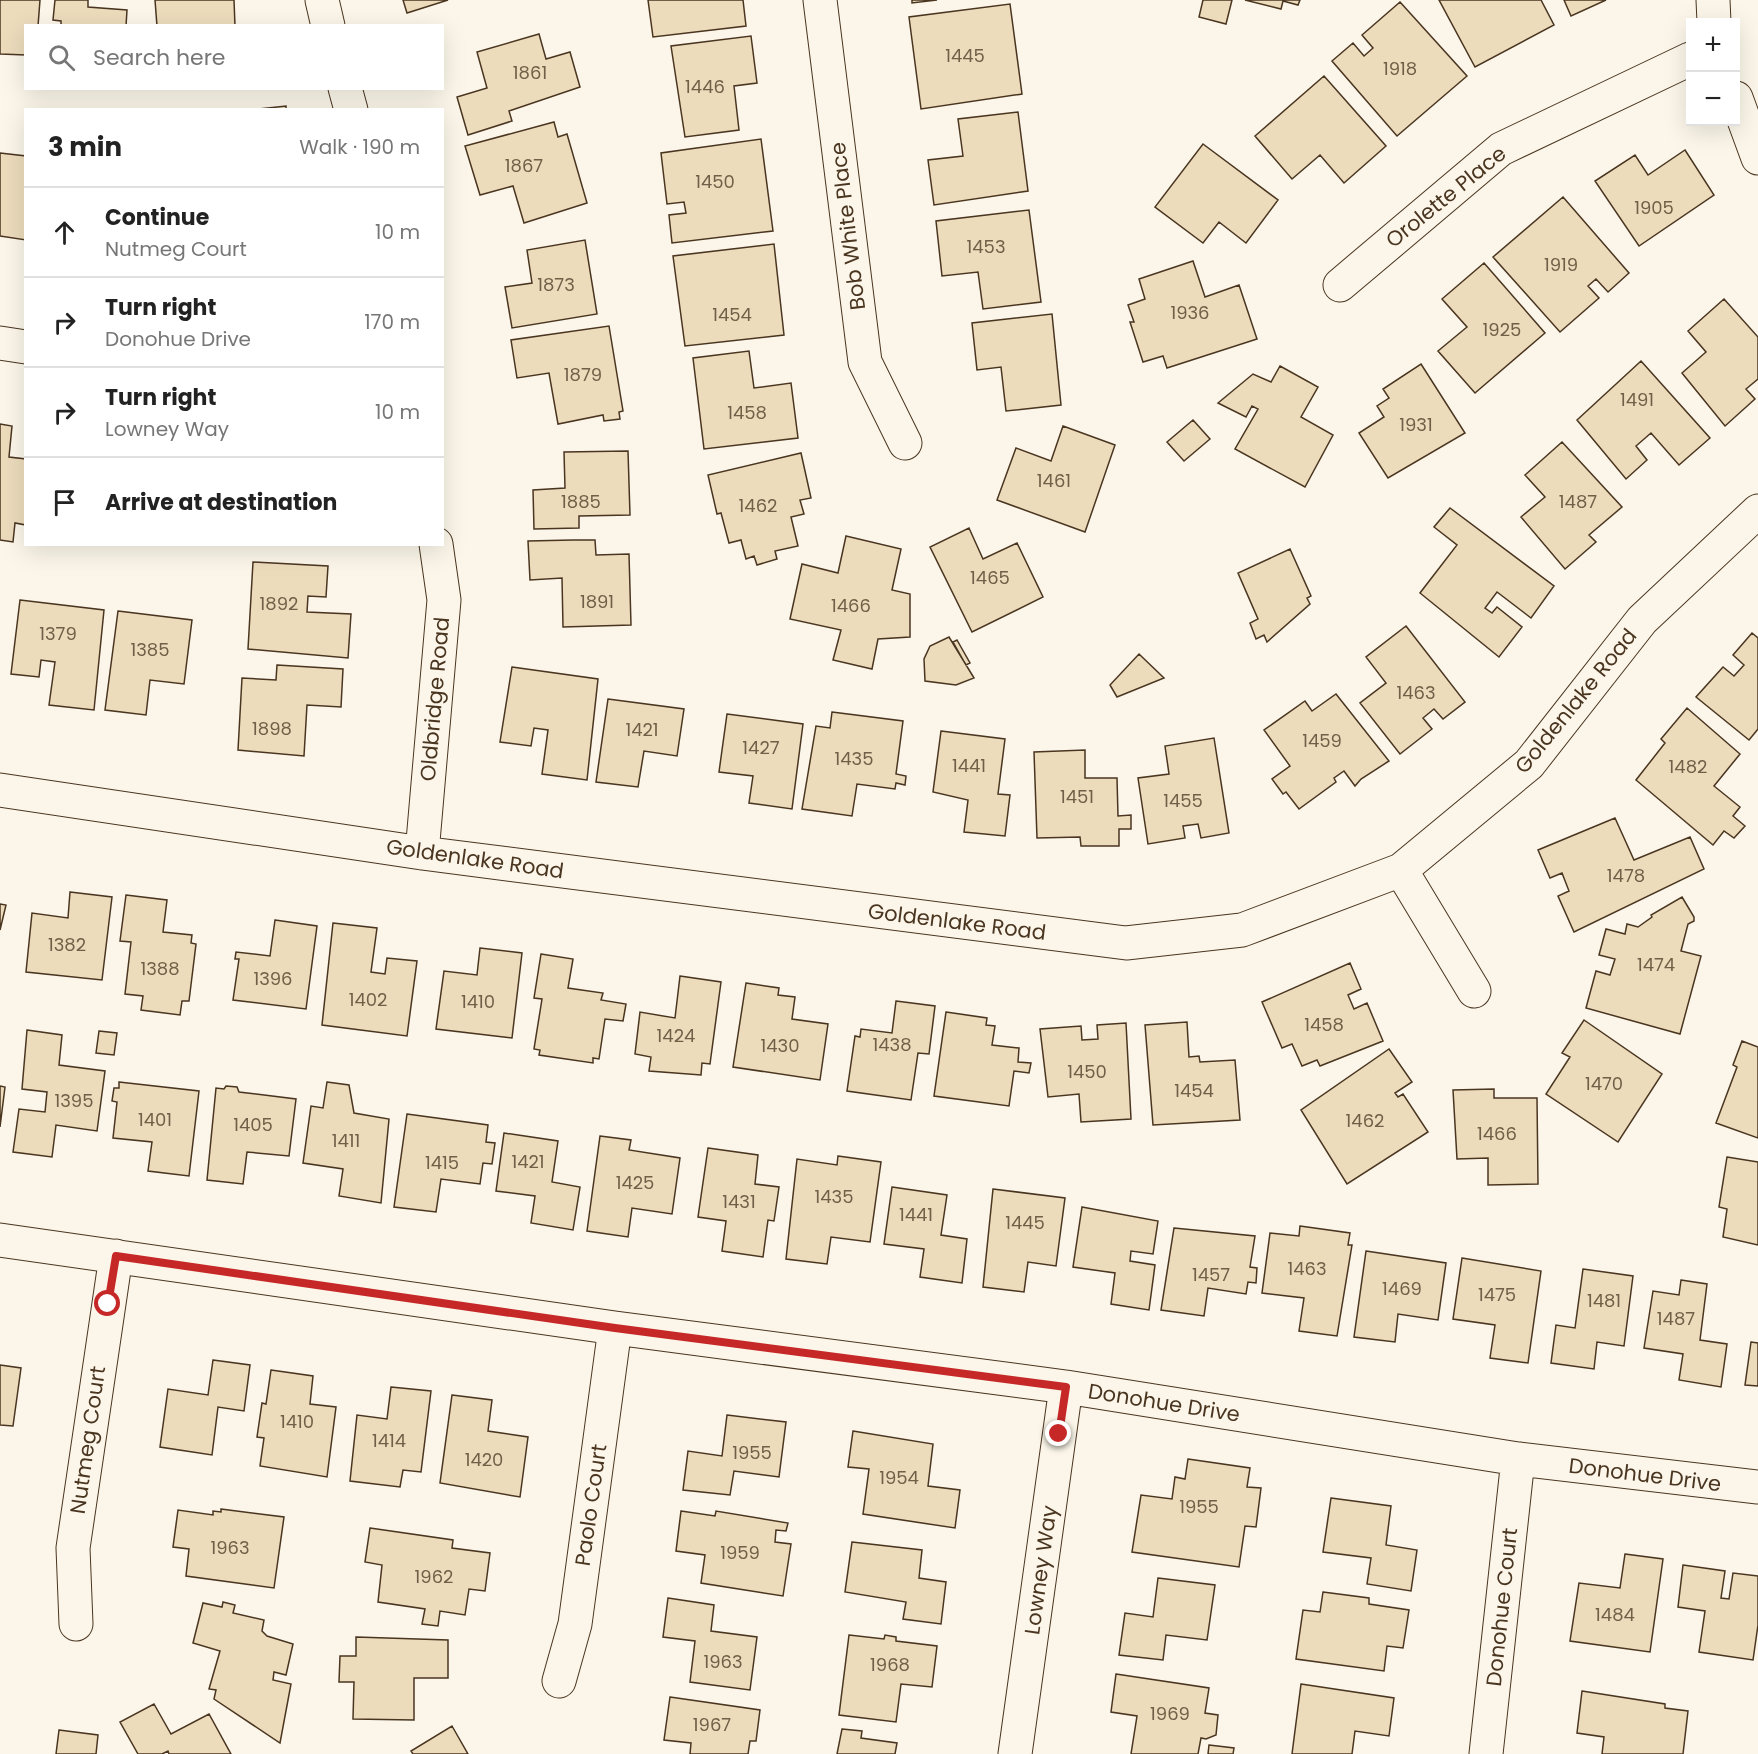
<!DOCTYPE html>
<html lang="en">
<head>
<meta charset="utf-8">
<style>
  :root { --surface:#fff; --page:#f6f6f6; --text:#222; --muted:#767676; --line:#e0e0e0 }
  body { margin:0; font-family:Poppins,sans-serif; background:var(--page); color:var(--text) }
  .controls { position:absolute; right:18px; top:18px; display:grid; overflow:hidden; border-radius:0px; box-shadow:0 6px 24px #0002 }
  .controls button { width:54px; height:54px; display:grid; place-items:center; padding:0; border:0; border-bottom:2px solid var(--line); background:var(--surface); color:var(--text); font:30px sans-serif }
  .stop { position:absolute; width:18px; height:18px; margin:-14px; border:4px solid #c62828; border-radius:50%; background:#fff }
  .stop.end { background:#c62828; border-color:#fff; box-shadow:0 2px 6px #0008 }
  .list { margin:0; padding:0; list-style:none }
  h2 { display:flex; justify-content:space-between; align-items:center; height:78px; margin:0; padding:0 24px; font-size:26px }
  h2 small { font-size:20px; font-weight:400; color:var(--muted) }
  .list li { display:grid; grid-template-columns:39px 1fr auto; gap:18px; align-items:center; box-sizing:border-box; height:90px; padding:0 24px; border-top:2px solid var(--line) }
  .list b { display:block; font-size:22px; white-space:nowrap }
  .list p { margin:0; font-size:20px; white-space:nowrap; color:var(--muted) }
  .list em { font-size:20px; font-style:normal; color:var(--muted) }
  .icon { flex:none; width:33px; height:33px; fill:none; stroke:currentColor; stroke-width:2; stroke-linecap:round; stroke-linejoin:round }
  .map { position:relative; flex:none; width:1758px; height:1754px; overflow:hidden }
  .search { position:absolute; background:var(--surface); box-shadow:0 6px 24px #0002; left:24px; top:24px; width:420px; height:66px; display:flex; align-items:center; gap:15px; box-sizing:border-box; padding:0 21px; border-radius:0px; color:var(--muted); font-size:22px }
  .panel { position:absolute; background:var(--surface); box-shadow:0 6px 24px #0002; left:24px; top:108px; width:420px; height:438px; border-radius:0px }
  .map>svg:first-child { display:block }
  .building { fill:#ecdcbc; stroke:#4a3520; stroke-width:1.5 }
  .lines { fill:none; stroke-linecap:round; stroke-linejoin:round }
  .minor-casing { stroke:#4a3520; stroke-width:35 }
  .minor { stroke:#fbf6e9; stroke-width:33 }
  .route { stroke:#c62828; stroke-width:8 }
  .labels { text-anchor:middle; stroke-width:4.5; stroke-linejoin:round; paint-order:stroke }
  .number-label { font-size:18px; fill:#725f47 }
  .street-label { font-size:21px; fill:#4a3520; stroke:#fbf6e9 }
</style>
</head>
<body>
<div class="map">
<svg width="1758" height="1754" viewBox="0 0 1758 1754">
  <rect width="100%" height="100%" fill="#fbf6e9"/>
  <path class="building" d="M0,0H40L38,26H26V55L0,54Z
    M55,0H88V7L127,10L126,26H61V21L53,20Z
    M155,0H234L235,26H157Z
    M403,0H448L407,13Z
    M648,0H743L746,26L653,37Z
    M912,0H937L912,3Z
    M1203,0H1232L1226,24L1199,17Z
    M1245,0H1300L1298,5L1283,1L1281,9Z
    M1439,0H1541L1554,25L1475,67Z
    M1564,0H1606L1571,16Z
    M1400,2L1467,76L1397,136L1332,61L1353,43L1364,56L1373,48L1362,35Z
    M1010,4L1022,94L921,109L909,17Z
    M539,34L546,59L570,52L580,87L509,111L512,121L468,135L457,97L487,88L477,52Z
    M751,36L757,83L734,86L739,130L685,137L671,46Z
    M1324,76L1386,146L1344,183L1320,155L1292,179L1255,136Z
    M286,106V110H259V109Z
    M1018,112L1028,191L934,205L928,160L963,156L958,119Z
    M554,122L558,137L567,134L587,203L524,223L513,186L480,195L465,146Z
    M761,139L773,231L672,243L669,215L686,213L684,202L667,204L661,153Z
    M1203,144L1278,200L1246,243L1219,222L1203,243L1155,207Z
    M1685,150L1714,195L1639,246L1595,181L1635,155L1648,175Z
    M0,153L26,156V240L0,236Z
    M1563,197L1629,273L1608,292L1596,279L1588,286L1599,298L1560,332L1493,257Z
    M1029,210L1041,302L983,309L978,272L942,276L936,221Z
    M585,240L597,314L512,328L505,287L532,283L527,250Z
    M774,244L784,335L685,346L673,256Z
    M1193,261L1205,297L1239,285L1257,339L1167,368L1163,356L1143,362L1130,322H1134L1128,305L1145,299L1139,279Z
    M1484,263L1545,333L1475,393L1438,351L1467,327L1442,299Z
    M1724,299L1758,337V379L1746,389L1755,399L1725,426L1682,373L1706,352L1688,331Z
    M1052,314L1061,405L1006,411L1001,367L977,370L972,323Z
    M609,326L623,411L619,412L620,419L604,421L603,415L558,424L549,373L517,378L511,340Z
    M749,351L754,388L791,383L798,438L704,449L693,358Z
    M1641,361L1710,438L1679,465L1651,433L1636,446L1647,460L1626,479L1577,420Z
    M1421,364L1465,433L1388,478L1359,433L1384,417L1377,406L1389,398L1383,389Z
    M1280,366L1318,387L1301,417L1333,435L1305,487L1235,449L1258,409L1252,406L1246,417L1218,403L1253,374L1271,382Z
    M1193,420L1210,439L1184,461L1167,442Z
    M0,424L12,426L9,457L26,459V525L15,523L13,542L0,540Z
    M1063,426L1115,445L1085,532L997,500L1016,448L1051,461Z
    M1562,442L1622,507L1589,535L1596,542L1565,569L1521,517L1545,497L1525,475Z
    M628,451L630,515L579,516V528L534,529L533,490L565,488L564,452Z
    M801,453L811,498L800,500L804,514L791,517L798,546L775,551L777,559L757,565L754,556L746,559L741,540L729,543L721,513L717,514L708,475Z
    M1450,508L1554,586L1531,618L1497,592L1485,608L1492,613L1497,607L1522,627L1499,657L1420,593L1457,545L1434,527Z
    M969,528L983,559L1017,543L1043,597L972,632L930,547Z
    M846,536L901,549L892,590L910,594V637L878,639L872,669L833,660L841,630L790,619L802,564L838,573Z
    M573,540H595L596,555L629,554L631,625L563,627L562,578L530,580L528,541Z
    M1290,549L1311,596L1307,598L1310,604L1267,642L1264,635L1256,639L1250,623L1258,619L1238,573Z
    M253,562L328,566L326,597L308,596L307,612L351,614L348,658L248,649Z
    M20,600L104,610L94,710L49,705L55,662L41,660L39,677L11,674Z
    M118,611L192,620L184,684L150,680L146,715L105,710Z
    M1406,626L1465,702L1443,719L1434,709L1423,718L1432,729L1400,754L1360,703L1386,683L1366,657Z
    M1752,633L1758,638V729L1749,740L1696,697L1723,667L1734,676L1744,665L1733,655Z
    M949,637L974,678L956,685L925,681L924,659L930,646Z
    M957,640L970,663L966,665L953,642Z
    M1139,654L1164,678L1117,697L1110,685Z
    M277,665L343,669L341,707L307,705L304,756L238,750L242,678L276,680Z
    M512,667L598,679L587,780L542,774L548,730L534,728L531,746L500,742Z
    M1336,694L1389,761L1361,779L1355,786L1344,771L1334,778L1336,782L1299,809L1286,792L1283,794L1272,779L1290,766L1264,730L1305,701L1312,711Z
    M608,699L684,709L677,756L644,751L638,787L596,782Z
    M1687,708L1740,754L1714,786L1740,807L1733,816L1745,826L1734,838L1724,831L1713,845L1636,780L1665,743L1661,739Z
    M832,712L903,721L896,774L906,776L905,785L896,783L895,789L857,784L852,816L802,809L816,726L830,728Z
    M727,714L803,724L792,809L749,803L753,776L719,772Z
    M941,731L1005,739L998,794L1010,795L1005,836L964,832L968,800L933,792Z
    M1214,738L1229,833L1201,838L1198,824L1183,826L1185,838L1148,844L1138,778L1169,774L1165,746Z
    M1085,750V778H1117L1118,816L1131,815V829H1119V846H1081L1080,837L1037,838L1034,752Z
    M1615,818L1634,860L1690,837L1704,869L1574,932L1558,896L1569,891L1562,873L1550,878L1538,850Z
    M70,892L112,897L102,980L26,972L32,913L68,918Z
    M126,895L167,900L163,932L192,935L191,943L196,944L189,1001H182L180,1015L141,1010L143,996L125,994L131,942L120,941Z
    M1682,897L1694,917V921L1688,924L1681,951L1701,956L1680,1034L1586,1008L1596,971L1610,975L1615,959L1599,955L1606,929L1625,934L1627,924L1638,927L1652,917L1651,915Z
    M0,904L6,905L0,930Z
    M275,920L317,926L306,1009L233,1000L239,959H235L236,952L270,956Z
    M333,923L377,928L371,972L385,974L387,958L417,961L407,1036L322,1025Z
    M480,948L522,953L512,1038L436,1029L444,971L477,975Z
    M541,954L573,959L568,988L603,993L601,1000L626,1004L623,1021L605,1019L599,1059L593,1058V1063L539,1055L540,1050L534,1049L542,999L534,998Z
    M1350,963L1361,989L1348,995L1354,1009L1367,1003L1383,1041L1320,1066L1317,1060L1302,1066L1292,1044L1282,1048L1262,1002Z
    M680,976L721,982L710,1064L702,1063L701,1075L649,1071L651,1057L635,1054L640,1012L675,1018Z
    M746,983L779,988L778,995L795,997L792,1019L828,1024L820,1080L733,1067Z
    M896,1001L935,1006L929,1054L918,1053L911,1100L847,1091L855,1036L860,1037L861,1029L892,1033Z
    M946,1012L987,1018L986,1025L995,1026L992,1045L1019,1048L1018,1062L1031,1063L1029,1073L1014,1071L1009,1106L934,1096Z
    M1584,1020L1662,1074L1618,1142L1546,1094L1570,1057L1562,1053Z
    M1187,1022L1189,1057L1199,1056L1200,1062L1235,1060L1240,1120L1153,1125L1145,1025Z
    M1126,1023L1131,1119L1081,1122L1079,1094L1048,1097L1040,1029L1081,1026L1082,1040L1098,1039L1097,1025Z
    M27,1030L62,1035L59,1065L105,1071L97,1131L56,1125L52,1157L13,1152L19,1109L45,1112L47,1092L22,1089Z
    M99,1031L117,1033L114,1055L96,1053Z
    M1742,1041L1758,1047V1138L1716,1123L1737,1067L1733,1065Z
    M1389,1049L1412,1082L1395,1093L1398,1097L1403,1094L1428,1132L1347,1184L1301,1110Z
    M119,1082L199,1091L189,1176L148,1171L152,1142L113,1138L117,1102L112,1101L114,1088H119Z
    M327,1082L349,1085L354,1113L389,1119L381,1203L339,1196L343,1169L303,1163L311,1106L323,1108Z
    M0,1086L5,1087L0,1127Z
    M226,1086L237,1087L239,1092L296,1099L289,1156L247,1152L243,1184L207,1180L216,1088L224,1089Z
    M1494,1089V1098H1537L1538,1184L1488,1185V1158L1457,1159L1453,1090Z
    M407,1114L488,1125L486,1142L495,1143L492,1164L483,1163L480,1184L441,1179L436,1212L394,1207Z
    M504,1133L558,1141L552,1182L580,1187L573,1230L531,1223L535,1196L496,1191Z
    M600,1136L631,1140L629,1150L680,1158L672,1214L632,1208L628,1237L587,1231Z
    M708,1148L758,1155L755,1184L779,1187L774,1221L768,1220L763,1257L722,1251L726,1221L698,1217Z
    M838,1156L881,1162L870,1242L831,1237L827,1264L786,1259L797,1159L837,1165Z
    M1727,1157L1758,1162V1245L1723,1237L1727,1209L1719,1207Z
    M892,1187L947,1195L941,1235L967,1239L962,1283L920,1277L924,1249L884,1244Z
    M993,1189L1065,1198L1056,1266L1028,1262L1024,1292L983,1287Z
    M1082,1207L1158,1221L1153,1254L1131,1251L1130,1261L1155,1265L1149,1310L1111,1304L1115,1273L1073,1267Z
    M1300,1226L1350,1233L1348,1245H1352L1337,1336L1299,1331L1304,1298L1262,1293L1270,1233L1299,1236Z
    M1174,1228L1255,1236L1250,1267L1257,1268L1256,1283L1248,1282L1246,1294L1208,1288L1204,1316L1161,1310Z
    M1366,1251L1446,1263L1438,1320L1398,1314L1395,1342L1354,1337Z
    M1462,1258L1541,1271L1528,1363L1490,1358L1495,1325L1453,1319Z
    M1583,1269L1633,1276L1624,1346L1597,1342L1594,1369L1551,1363L1556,1325L1575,1328Z
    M1681,1280L1707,1284L1700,1340L1727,1344L1721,1387L1679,1380L1683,1354L1644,1348L1653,1291L1679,1295Z
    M1751,1342L1758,1343V1386L1745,1385Z
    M213,1360L250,1365L244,1411L218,1407L212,1455L160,1447L168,1389L208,1395Z
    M0,1365L21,1368L13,1426L0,1425Z
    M271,1370L313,1376L310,1404L336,1407L327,1477L260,1466L264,1438L257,1437L262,1403L266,1404Z
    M391,1387L431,1391L421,1472L403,1470L400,1487L350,1481L357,1415L387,1419Z
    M452,1395L492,1400L488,1431L528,1437L520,1497L440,1483Z
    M727,1415L786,1422L779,1477L734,1471L730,1495L683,1490L688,1451L722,1456Z
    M853,1431L933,1444L928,1486L960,1490L955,1528L863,1514L869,1469L848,1467Z
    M1188,1459L1250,1468L1247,1487L1261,1488L1256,1527L1245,1526L1239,1567L1132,1552L1141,1495L1172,1499L1175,1477L1185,1479Z
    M1331,1498L1391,1506L1386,1545L1417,1550L1411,1591L1367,1584L1371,1558L1323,1552Z
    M221,1509L284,1517L274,1588L186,1576L189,1549L173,1547L178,1510L213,1515V1511L221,1512Z
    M681,1511L715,1516L716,1511L788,1523L786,1531L776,1530L775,1542L791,1544L783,1596L701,1583L705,1555L676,1551Z
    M370,1528L453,1540L452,1548L490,1553L485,1591L469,1589L465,1615L440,1611L438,1626L422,1624L425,1609L378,1602L382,1565L365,1562Z
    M852,1542L922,1550L919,1578L946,1582L941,1624L903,1619L906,1602L845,1592Z
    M1625,1554L1663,1559L1650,1652L1570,1641L1579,1583L1620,1588Z
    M1683,1565L1725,1571L1721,1598L1729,1599L1733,1573L1758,1576V1625L1753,1660L1699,1652L1705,1611L1678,1607Z
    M1158,1578L1215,1585L1207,1640L1166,1635L1163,1660L1119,1655L1125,1613L1153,1617Z
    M1323,1592L1369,1598V1604L1409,1610L1403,1648L1387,1646L1384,1671L1296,1659L1303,1610L1320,1612Z
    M668,1598L714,1605L711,1631L757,1637L750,1690L690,1682L695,1641L663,1637Z
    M223,1602L235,1605L233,1613L264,1620L262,1631L267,1636L293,1644L286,1675L274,1672L273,1680L291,1684L280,1743L214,1699L216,1690L209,1689L220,1651L193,1643L203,1603L222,1607Z
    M849,1635L884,1639L885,1635L896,1637V1641L937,1646L932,1687L901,1684L896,1722L839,1715Z
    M356,1637L448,1640V1678H414V1720L353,1719L354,1682H339L340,1656H356Z
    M1116,1674L1209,1688L1205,1713L1218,1715L1216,1735L1206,1739L1201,1738L1198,1754H1131L1137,1716L1111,1712Z
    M1301,1684L1394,1698L1389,1736L1355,1731L1352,1754H1292Z
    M1582,1691L1665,1704V1708L1688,1711L1683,1754H1602L1604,1737L1577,1733Z
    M670,1697L760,1710L756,1741H750L748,1754H690L691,1743L664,1740Z
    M154,1704L171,1734L209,1714L231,1754H169L168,1751L162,1754H138L120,1722Z
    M452,1726L468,1754H413L411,1751Z
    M842,1729L862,1731L861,1738L897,1743L895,1754H837Z
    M59,1730L98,1735L96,1754H56Z
    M1209,1745L1234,1748L1233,1754H1208Z"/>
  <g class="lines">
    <g class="minor-casing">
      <path id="minor" d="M322,0L328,26
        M820,0L865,362L905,443
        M1713,0L1714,22
        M345,88L351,110
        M1736,98L1758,158
        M1340,285L1501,149L1690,59
        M0,343L26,347
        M0,790L422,853L1126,943L1242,930L1401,870L1529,764L1642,620L1758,511
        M422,853L444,600L436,544
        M1401,870L1474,991
        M0,1240L615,1328L1066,1387L1518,1459L1758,1487
        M76,1624L73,1548L116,1256
        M559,1681L575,1624L615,1328
        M1015,1754L1066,1387
        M1486,1754L1518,1459"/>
    </g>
    <use href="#minor" class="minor"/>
  </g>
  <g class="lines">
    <path class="route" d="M108,1304L116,1256L615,1328L1066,1387L1059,1434"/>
  </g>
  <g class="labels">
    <g class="number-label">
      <text x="965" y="62">1445</text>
      <text x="1400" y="75">1918</text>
      <text x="530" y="79">1861</text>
      <text x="705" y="93">1446</text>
      <text x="524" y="172">1867</text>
      <text x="715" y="188">1450</text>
      <text x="1654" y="214">1905</text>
      <text x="986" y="253">1453</text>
      <text x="1561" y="271">1919</text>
      <text x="556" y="291">1873</text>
      <text x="1190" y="319">1936</text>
      <text x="732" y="321">1454</text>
      <text x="1502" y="336">1925</text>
      <text x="583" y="381">1879</text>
      <text x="1637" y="406">1491</text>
      <text x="747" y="419">1458</text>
      <text x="1416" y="431">1931</text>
      <text x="1054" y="487">1461</text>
      <text x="581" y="508">1885</text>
      <text x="1578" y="508">1487</text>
      <text x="758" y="512">1462</text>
      <text x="990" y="584">1465</text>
      <text x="597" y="608">1891</text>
      <text x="279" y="610">1892</text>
      <text x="851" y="612">1466</text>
      <text x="58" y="640">1379</text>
      <text x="150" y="656">1385</text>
      <text x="1416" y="699">1463</text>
      <text x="272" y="735">1898</text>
      <text x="642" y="736">1421</text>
      <text x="1322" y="747">1459</text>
      <text x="761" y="754">1427</text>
      <text x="854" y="765">1435</text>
      <text x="969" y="772">1441</text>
      <text x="1688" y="773">1482</text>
      <text x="1077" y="803">1451</text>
      <text x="1183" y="807">1455</text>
      <text x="1626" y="882">1478</text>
      <text x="67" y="951">1382</text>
      <text x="1656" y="971">1474</text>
      <text x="160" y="975">1388</text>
      <text x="273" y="985">1396</text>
      <text x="368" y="1006">1402</text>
      <text x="478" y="1008">1410</text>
      <text x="1324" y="1031">1458</text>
      <text x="676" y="1042">1424</text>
      <text x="892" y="1051">1438</text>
      <text x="780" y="1052">1430</text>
      <text x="1087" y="1078">1450</text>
      <text x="1604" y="1090">1470</text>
      <text x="1194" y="1097">1454</text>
      <text x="74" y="1107">1395</text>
      <text x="155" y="1126">1401</text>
      <text x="1365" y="1127">1462</text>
      <text x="253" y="1131">1405</text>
      <text x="1497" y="1140">1466</text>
      <text x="346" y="1147">1411</text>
      <text x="528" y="1168">1421</text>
      <text x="442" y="1169">1415</text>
      <text x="635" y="1189">1425</text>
      <text x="834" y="1203">1435</text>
      <text x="739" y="1208">1431</text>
      <text x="916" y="1221">1441</text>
      <text x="1025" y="1229">1445</text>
      <text x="1307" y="1275">1463</text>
      <text x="1211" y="1281">1457</text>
      <text x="1402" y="1295">1469</text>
      <text x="1497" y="1301">1475</text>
      <text x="1604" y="1307">1481</text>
      <text x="1676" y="1325">1487</text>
      <text x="297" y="1428">1410</text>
      <text x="389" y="1447">1414</text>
      <text x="752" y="1459">1955</text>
      <text x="484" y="1466">1420</text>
      <text x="899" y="1484">1954</text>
      <text x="1199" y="1513">1955</text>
      <text x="230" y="1554">1963</text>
      <text x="740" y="1559">1959</text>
      <text x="434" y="1583">1962</text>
      <text x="1615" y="1621">1484</text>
      <text x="723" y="1668">1963</text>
      <text x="890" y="1671">1968</text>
      <text x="1170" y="1720">1969</text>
      <text x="712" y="1731">1967</text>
    </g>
    <g class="street-label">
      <text transform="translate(1446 197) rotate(-39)" y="7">Orolette Place</text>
      <text transform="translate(848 226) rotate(-97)" y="7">Bob White Place</text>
      <text transform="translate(435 699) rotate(-85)" y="7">Oldbridge Road</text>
      <text transform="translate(1576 701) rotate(-51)" y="7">Goldenlake Road</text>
      <text transform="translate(475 859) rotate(8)" y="7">Goldenlake Road</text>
      <text transform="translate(957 922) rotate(7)" y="7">Goldenlake Road</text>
      <text transform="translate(1164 1403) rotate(9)" y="7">Donohue Drive</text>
      <text transform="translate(88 1440) rotate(-82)" y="7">Nutmeg Court</text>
      <text transform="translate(1645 1475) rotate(7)" y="7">Donohue Drive</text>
      <text transform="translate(591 1505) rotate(-82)" y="7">Paolo Court</text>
      <text transform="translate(1041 1570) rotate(-82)" y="7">Lowney Way</text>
      <text transform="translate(1502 1607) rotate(-84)" y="7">Donohue Court</text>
    </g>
  </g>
</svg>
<div class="controls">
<button>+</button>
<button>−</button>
</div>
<div class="stop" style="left:108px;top:1304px"></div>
<div class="stop end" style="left:1059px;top:1434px"></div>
<div class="search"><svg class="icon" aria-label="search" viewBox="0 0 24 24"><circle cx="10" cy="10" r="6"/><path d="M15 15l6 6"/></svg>Search here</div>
<section class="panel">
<h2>3 min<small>Walk · 190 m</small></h2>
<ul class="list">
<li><svg class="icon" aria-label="ahead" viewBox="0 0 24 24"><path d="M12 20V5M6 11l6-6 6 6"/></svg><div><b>Continue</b><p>Nutmeg Court</p></div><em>10 m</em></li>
<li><svg class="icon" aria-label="right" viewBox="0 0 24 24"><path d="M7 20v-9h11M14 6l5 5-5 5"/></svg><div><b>Turn right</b><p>Donohue Drive</p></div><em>170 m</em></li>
<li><svg class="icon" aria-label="right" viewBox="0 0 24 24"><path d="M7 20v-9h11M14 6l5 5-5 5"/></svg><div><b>Turn right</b><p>Lowney Way</p></div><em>10 m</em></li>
<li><svg class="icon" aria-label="arrive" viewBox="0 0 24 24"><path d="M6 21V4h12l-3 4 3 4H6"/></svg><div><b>Arrive at destination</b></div></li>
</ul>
</section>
</div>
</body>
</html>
